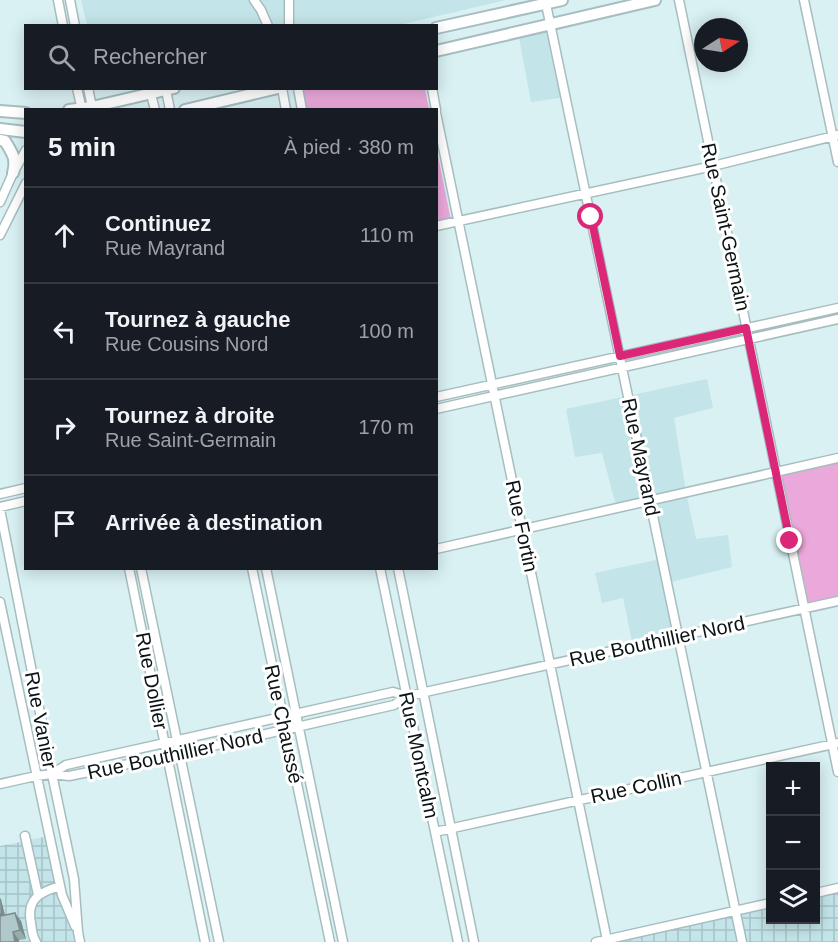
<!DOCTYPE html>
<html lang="fr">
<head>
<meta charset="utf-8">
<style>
  :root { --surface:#171b24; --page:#20242c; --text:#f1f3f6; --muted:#9ea1a6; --line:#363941 }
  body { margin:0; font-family:Helvetica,sans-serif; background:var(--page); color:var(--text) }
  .controls { position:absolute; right:18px; bottom:18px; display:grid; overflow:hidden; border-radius:0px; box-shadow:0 3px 15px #0003 }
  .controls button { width:54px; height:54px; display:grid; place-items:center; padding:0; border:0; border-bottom:2px solid var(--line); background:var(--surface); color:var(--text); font:30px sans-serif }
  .compass { position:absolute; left:694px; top:18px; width:54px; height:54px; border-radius:50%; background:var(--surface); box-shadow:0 3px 15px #0003; rotate:78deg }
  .stop { position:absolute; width:18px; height:18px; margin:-14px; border:4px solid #db2777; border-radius:50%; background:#fff }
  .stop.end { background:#db2777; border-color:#fff; box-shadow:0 2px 6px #0008 }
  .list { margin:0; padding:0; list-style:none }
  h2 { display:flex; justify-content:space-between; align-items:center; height:78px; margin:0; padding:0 24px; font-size:26px }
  h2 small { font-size:20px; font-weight:400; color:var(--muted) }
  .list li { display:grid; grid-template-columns:39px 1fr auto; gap:18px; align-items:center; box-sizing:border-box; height:96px; padding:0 24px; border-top:2px solid var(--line) }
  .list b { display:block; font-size:22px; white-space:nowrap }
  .list p { margin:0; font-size:20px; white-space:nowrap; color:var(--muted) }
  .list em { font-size:20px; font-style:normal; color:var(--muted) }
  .icon { flex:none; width:33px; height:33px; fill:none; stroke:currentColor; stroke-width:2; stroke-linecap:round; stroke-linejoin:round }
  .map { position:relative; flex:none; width:838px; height:942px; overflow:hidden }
  .search { position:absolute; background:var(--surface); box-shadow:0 3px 15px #0003; left:24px; top:24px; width:414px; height:66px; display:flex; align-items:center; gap:15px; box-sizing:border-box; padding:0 21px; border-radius:0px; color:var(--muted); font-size:22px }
  .panel { position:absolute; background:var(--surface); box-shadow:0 3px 15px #0003; left:24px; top:108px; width:414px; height:462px; border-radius:0px }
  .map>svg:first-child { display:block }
  .built { fill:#c3e4e8 }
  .industrial { fill:url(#industrial-grid) }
  .green { fill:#eba9db }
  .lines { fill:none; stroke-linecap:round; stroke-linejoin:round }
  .minor-casing { stroke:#a7bdc0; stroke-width:11 }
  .major-casing { stroke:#a7bdc0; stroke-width:14 }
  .minor { stroke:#fff; stroke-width:8 }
  .major { stroke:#fff; stroke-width:10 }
  .wall { fill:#98acae }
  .shaded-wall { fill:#7c8c8d }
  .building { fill:#b1c8ca; stroke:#7c8c8d; stroke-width:1.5 }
  .route { stroke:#db2777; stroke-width:8 }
  .labels { text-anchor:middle; stroke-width:6; stroke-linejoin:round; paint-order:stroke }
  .street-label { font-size:20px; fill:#0b1314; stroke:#fff }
</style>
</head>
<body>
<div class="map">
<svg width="838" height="942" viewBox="0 0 838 942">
  <defs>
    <pattern id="industrial-grid" width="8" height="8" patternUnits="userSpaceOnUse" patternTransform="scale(1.5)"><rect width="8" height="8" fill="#c3e4e8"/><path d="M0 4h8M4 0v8" fill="none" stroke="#a6c3c6"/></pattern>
  </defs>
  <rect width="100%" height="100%" fill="#d9f1f3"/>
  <path class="built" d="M81,0H506L395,26L87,25Z
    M550,25L566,97L531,102L518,32Z
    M707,379L713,408L674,418L686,492L696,539L728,535L732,567L667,583L678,636L633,646L623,598L602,603L595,573L665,558L650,501L618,513L602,453L575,457L566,409Z"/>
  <path class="industrial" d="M49,836L62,895L80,942H0V846Z
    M838,888V942H596L770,903V920H816V893Z"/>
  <path class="green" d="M307,88L425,89L429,109H306L302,90Z
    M436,146L451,220L436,223Z
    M838,458V601L804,609L776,472Z"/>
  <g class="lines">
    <g class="minor-casing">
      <path id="minor" d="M58,0L63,26
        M70,0L75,26
        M254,0L261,10L268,26
        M544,0L546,4L742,942
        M679,0L838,772
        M804,0L838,162
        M289,26V0
        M77,88L82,110
        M88,88L92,107
        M282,88L286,110
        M298,88L302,110
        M432,88L436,110
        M166,90L170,110
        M151,94L155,110
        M436,113L607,940
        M0,202L13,173L26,150
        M436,226L713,166L838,135
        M0,235L26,183
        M436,397L838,308
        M436,409L838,319
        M0,494L26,488
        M0,507L26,501
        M0,509L52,774L74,879L78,932L80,942
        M436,549L838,458
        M129,568L205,942
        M141,568L219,942
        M252,568L330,942
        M266,568L343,942
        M380,568L458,942
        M398,568L474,942
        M0,602L62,895L75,926
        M52,774L66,765L393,692L407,696
        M0,784L36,776L52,774L69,776L168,756L394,705L407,696L838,601
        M435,832L838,743
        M25,836L38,895
        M816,893L838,888
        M36,942C32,936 32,930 31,923C26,899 40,892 60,886
        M596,942L770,903"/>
    </g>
    <g class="major-casing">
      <path id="major" d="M436,28L562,0
        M436,51L655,0
        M69,110L92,107L174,88
        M185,110L278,88
        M0,111L26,113
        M0,129L26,132
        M0,140L5,141C12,153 17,158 13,173"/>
    </g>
    <use href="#minor" class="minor"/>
    <use href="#major" class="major"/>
  </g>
  <path class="wall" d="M0,898L5,915L21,921L26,939L19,940V942H0Z"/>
  <path class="shaded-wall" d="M0,898L1,899L7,924L1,916Z
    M15,913L21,921L26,939L20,930Z
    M13,932L19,940V942H15Z"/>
  <path class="building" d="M0,913L1,916L15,913L20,930L13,932L15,942H0Z"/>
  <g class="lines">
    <path class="route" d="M591,217L620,356L746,328L790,541"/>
  </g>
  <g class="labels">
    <g class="street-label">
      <text transform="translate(726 227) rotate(78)" y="7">Rue Saint-Germain</text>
      <text transform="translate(641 457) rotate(78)" y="7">Rue Mayrand</text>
      <text transform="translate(522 526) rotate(78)" y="7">Rue Fortin</text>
      <text transform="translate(657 641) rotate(-12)" y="7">Rue Bouthillier Nord</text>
      <text transform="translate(152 681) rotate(79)" y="7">Rue Dollier</text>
      <text transform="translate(41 720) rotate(79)" y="7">Rue Vanier</text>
      <text transform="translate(284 724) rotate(78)" y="7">Rue Chaussé</text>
      <text transform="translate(175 754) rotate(-12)" y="7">Rue Bouthillier Nord</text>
      <text transform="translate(419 755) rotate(78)" y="7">Rue Montcalm</text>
      <text transform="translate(636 787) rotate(-12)" y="7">Rue Collin</text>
    </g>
  </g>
</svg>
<div class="controls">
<button>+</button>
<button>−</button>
<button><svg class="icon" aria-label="layers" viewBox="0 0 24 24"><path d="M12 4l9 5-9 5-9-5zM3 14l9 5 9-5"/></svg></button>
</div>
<svg class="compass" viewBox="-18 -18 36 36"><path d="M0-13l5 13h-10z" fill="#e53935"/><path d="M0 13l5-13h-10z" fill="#9ea1a6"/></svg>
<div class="stop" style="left:591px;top:217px"></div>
<div class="stop end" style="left:790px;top:541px"></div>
<div class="search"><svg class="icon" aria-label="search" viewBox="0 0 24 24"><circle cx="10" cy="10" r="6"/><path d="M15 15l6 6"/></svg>Rechercher</div>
<section class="panel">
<h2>5 min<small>À pied · 380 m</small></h2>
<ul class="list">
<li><svg class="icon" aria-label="ahead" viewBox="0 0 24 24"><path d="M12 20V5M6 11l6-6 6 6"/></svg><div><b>Continuez</b><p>Rue Mayrand</p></div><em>110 m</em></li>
<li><svg class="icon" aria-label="left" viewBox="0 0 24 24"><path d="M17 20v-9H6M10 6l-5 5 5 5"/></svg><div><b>Tournez à gauche</b><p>Rue Cousins Nord</p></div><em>100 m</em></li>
<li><svg class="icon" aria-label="right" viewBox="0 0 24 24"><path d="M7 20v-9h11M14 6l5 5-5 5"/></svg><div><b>Tournez à droite</b><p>Rue Saint-Germain</p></div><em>170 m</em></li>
<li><svg class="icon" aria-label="arrive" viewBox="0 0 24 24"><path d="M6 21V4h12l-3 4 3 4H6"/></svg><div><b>Arrivée à destination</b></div></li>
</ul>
</section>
</div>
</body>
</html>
